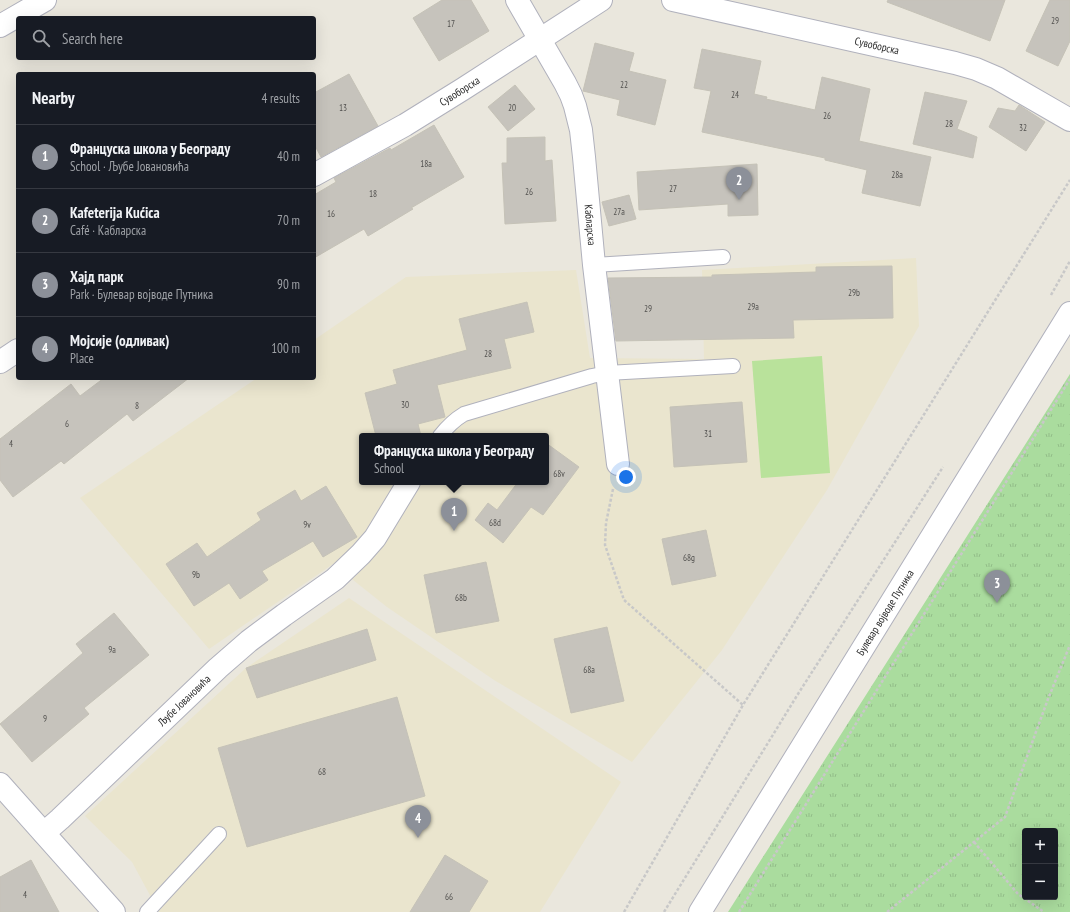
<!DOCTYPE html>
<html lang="en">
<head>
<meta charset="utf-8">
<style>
  :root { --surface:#171b24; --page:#242831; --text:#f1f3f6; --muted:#9ea1a6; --line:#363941; --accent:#8c9099 }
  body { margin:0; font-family:"PT Sans Narrow",sans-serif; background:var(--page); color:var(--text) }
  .controls { position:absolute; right:12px; bottom:12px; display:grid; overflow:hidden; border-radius:4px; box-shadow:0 4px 16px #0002 }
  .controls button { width:36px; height:36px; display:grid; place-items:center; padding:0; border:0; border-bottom:1px solid var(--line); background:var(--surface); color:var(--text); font:20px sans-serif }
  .you { position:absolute; left:626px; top:477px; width:14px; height:14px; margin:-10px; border:3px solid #fff; border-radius:50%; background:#1a73e8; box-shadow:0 0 0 6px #1a73e833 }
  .badge { display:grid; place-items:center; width:26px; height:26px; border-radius:50%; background:var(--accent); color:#fff; font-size:13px; font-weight:700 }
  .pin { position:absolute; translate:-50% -33px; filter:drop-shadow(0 1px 2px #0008) }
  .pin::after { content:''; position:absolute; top:21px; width:14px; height:12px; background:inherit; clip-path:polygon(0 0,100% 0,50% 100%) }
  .popup { position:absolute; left:359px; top:433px; width:190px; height:52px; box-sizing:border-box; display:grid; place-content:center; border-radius:4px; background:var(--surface); filter:drop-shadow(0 1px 3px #0005); font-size:13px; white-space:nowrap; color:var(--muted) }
  .popup b { font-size:15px; color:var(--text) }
  .popup::after { content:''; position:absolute; left:50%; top:100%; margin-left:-8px; border:8px solid transparent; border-top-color:var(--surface) }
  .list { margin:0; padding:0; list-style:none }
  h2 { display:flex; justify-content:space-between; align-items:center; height:52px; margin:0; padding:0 16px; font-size:17px }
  h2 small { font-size:13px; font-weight:400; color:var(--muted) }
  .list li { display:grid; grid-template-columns:26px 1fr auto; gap:12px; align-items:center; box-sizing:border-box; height:64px; padding:0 16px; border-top:1px solid var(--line) }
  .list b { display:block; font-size:15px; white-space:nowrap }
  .list p { margin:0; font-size:13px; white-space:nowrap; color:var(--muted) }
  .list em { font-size:13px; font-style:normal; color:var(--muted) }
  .icon { flex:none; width:22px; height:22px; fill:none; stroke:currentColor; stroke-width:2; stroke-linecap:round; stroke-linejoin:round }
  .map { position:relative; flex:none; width:1070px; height:912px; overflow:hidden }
  .search { position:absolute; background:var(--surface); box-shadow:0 4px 16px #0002; left:16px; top:16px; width:300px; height:44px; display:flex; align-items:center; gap:10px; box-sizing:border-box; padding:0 14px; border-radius:4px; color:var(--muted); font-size:15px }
  .panel { position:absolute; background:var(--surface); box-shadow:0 4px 16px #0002; left:16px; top:72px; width:300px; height:308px; border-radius:4px }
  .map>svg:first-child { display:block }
  .education { fill:#eae5ce; fill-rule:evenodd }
  .park { fill:url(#park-tufts); fill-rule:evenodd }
  .pitch { fill:#b9e29b }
  .building { fill:#c6c3bc; stroke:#c5c2b7 }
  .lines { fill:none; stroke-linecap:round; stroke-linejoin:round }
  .lane-casing { stroke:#b0b1bc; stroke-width:16 }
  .street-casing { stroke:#b0b1bc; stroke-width:24 }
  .secondary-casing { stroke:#b0b1bc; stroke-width:24 }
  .path { stroke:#c8c8c8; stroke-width:2.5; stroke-dasharray:3 2; stroke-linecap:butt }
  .lane { stroke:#fff; stroke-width:14 }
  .street { stroke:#fff; stroke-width:22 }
  .secondary { stroke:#fff; stroke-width:22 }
  .labels { text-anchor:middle; stroke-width:3; stroke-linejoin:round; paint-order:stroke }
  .number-label { font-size:9px; fill:#51504e }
  .street-label { font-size:11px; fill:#2a2a2a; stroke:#fff }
</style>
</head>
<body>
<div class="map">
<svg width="1070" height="912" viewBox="0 0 1070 912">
  <defs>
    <pattern id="park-tufts" width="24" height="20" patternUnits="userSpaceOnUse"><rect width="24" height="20" fill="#aadc9e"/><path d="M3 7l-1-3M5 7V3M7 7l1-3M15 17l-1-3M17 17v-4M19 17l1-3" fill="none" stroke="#92bd88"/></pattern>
  </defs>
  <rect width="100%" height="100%" fill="#eae7dd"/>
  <path class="education" d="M916,258L919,326L827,490L722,650L632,762L494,680L387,607L333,564L209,649L80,498L257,378H314V340L406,277L576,270L590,358L704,359L702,270ZM362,436H546V482H362Z
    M349,598L621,782L540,912H159L132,862L85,816L246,668Z"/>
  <path class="park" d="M1070,374V912H728ZM1025,831H1055V897H1025Z"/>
  <path class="pitch" d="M822,356L830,473L761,478L752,361Z"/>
  <path class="building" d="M442,0H471L489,31L439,61L413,18Z
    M888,0H1005L990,41L887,2Z
    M1050,0H1070V41L1058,66L1026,51Z
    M595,43L634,53L629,71L666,80L655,125L617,115L620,100L583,91Z
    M702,49L761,61L754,94L767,97L766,99L815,110L822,77L870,89L859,141L931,157L920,206L862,193L867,170L825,160V158L702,132L711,91L694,88Z
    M349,74L378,126L321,157L314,144V93Z
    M515,85L535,109L508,131L488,107Z
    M925,92L967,101L957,129L977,137L973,158L913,144Z
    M1019,105L1045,122L1026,151L989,127L998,108L1015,111Z
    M434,125L464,177L411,208L413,209L368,236L364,229L314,258V195L336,182L334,178L390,148L391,150Z
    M545,137V161L552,160L556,221L505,224L502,163H507V138Z
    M757,164L758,215L728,216V204L639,210L637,172Z
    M629,195L636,219L609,226L602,202Z
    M892,266L893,318L793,320L794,338L616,341L608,278L712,277V275L816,272V267Z
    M527,302L534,332L504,339L511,368L437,385L445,417L418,424L421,436H376L365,393L397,384L393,370L467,350L459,319Z
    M104,378H189L133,421L127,414L64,464L61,461L13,497L0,480V439L71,384L80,396Z
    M742,402L747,462L674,467L670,407Z
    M546,443L579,467L543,515L531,507L503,543L475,520L488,503L497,510L518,482H546Z
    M326,486L357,537L323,557L313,541L262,571L268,580L240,599L229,583L194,606L166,564L197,543L207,557L261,520L257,513L295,490L301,501Z
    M706,530L716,576L672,585L662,539Z
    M486,562L499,621L436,633L424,575Z
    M114,613L149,655L84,708L89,714L32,762L0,724L83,653L76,644Z
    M607,627L624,701L571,713L554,639Z
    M367,629L376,660L257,698L246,668Z
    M397,697L425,796L247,847L218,748Z
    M445,855L488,881L469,912H410Z
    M31,860L59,912H0V877Z"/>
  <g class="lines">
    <g class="lane-casing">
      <path id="lane" d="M594,265L723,257
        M440,436C447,427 454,420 464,414L592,376L607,373L733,366
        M147,912L219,834"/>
    </g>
    <g class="street-casing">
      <g id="street">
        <path id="s1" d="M517,0L565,83L571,95L575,106L581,130L584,157L594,265L618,464"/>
        <path id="s2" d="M673,0L955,63L976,69L997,78L1070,120"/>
        <path d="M0,26L45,0"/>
        <path id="s3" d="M314,175L405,125L463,89L601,0"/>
        <path d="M0,362L18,350"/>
        <path d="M0,784L114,912"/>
        <path id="s4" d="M44,833L60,819L218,668L249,641L284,615L335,579L361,554L375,538L409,482"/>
      </g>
    </g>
    <g class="secondary-casing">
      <g id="secondary">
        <path id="s5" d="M700,912L1070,313"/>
      </g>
    </g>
    <path class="path" d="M1051,295L1070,261
      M613,489L606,523L605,545L624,600L743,705
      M974,842L1018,894L1044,912
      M624,912L743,705L1070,180
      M664,912L798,694L943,467
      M739,912L1070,379
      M887,912L1005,817L1048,699L1070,645"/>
    <use href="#lane" class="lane"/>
    <use href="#street" class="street"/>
    <use href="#secondary" class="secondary"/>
  </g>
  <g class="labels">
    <g class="number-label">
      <text x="1055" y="24">29</text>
      <text x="451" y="27">17</text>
      <text x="624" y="88">22</text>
      <text x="735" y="98">24</text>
      <text x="343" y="111">13</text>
      <text x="512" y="111">20</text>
      <text x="827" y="119">26</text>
      <text x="949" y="127">28</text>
      <text x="1023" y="131">32</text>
      <text x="426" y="167">18a</text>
      <text x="897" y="178">28a</text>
      <text x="673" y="192">27</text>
      <text x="529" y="195">26</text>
      <text x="373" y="197">18</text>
      <text x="619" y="215">27a</text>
      <text x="331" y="217">16</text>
      <text x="854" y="296">29b</text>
      <text x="753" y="310">29a</text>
      <text x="648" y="312">29</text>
      <text x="488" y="357">28</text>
      <text x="405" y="408">30</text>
      <text x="137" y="409">8</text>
      <text x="67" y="427">6</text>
      <text x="708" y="437">31</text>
      <text x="11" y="447">4</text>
      <text x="559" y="477">68v</text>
      <text x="495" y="526">68d</text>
      <text x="307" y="528">9v</text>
      <text x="689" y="561">68g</text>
      <text x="196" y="578">9b</text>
      <text x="461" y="601">68b</text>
      <text x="112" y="653">9a</text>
      <text x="589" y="673">68a</text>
      <text x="45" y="722">9</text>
      <text x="322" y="775">68</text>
      <text x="25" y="898">4</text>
      <text x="449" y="900">66</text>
    </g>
    <g class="street-label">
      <text dy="4" stroke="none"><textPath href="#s2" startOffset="209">Сувоборска</textPath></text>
      <text dy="4" stroke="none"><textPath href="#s3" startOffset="168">Сувоборска</textPath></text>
      <text dy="4" stroke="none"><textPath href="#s1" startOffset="241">Кабларска</textPath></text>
      <text dy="4" stroke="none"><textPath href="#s5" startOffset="352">Булевар војводе Путника</textPath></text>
      <text dy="4" stroke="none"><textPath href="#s4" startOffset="193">Љубе Јовановића</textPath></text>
    </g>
  </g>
</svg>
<div class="controls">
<button>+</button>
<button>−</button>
</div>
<div class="you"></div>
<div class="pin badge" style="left:454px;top:531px">1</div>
<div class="popup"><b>Француска школа у Београду</b>School</div>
<div class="pin badge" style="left:739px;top:200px">2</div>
<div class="pin badge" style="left:997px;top:603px">3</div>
<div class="pin badge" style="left:418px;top:838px">4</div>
<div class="search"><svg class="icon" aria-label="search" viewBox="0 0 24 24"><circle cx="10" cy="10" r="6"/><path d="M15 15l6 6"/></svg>Search here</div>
<section class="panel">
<h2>Nearby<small>4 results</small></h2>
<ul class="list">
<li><span class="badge">1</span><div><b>Француска школа у Београду</b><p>School · Љубе Јовановића</p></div><em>40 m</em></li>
<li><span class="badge">2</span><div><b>Kafeterija Kućica</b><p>Café · Кабларска</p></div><em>70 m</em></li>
<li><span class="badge">3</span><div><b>Хајд парк</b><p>Park · Булевар војводе Путника</p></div><em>90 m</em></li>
<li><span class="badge">4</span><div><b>Мојсије (одливак)</b><p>Place</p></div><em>100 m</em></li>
</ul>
</section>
</div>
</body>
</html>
